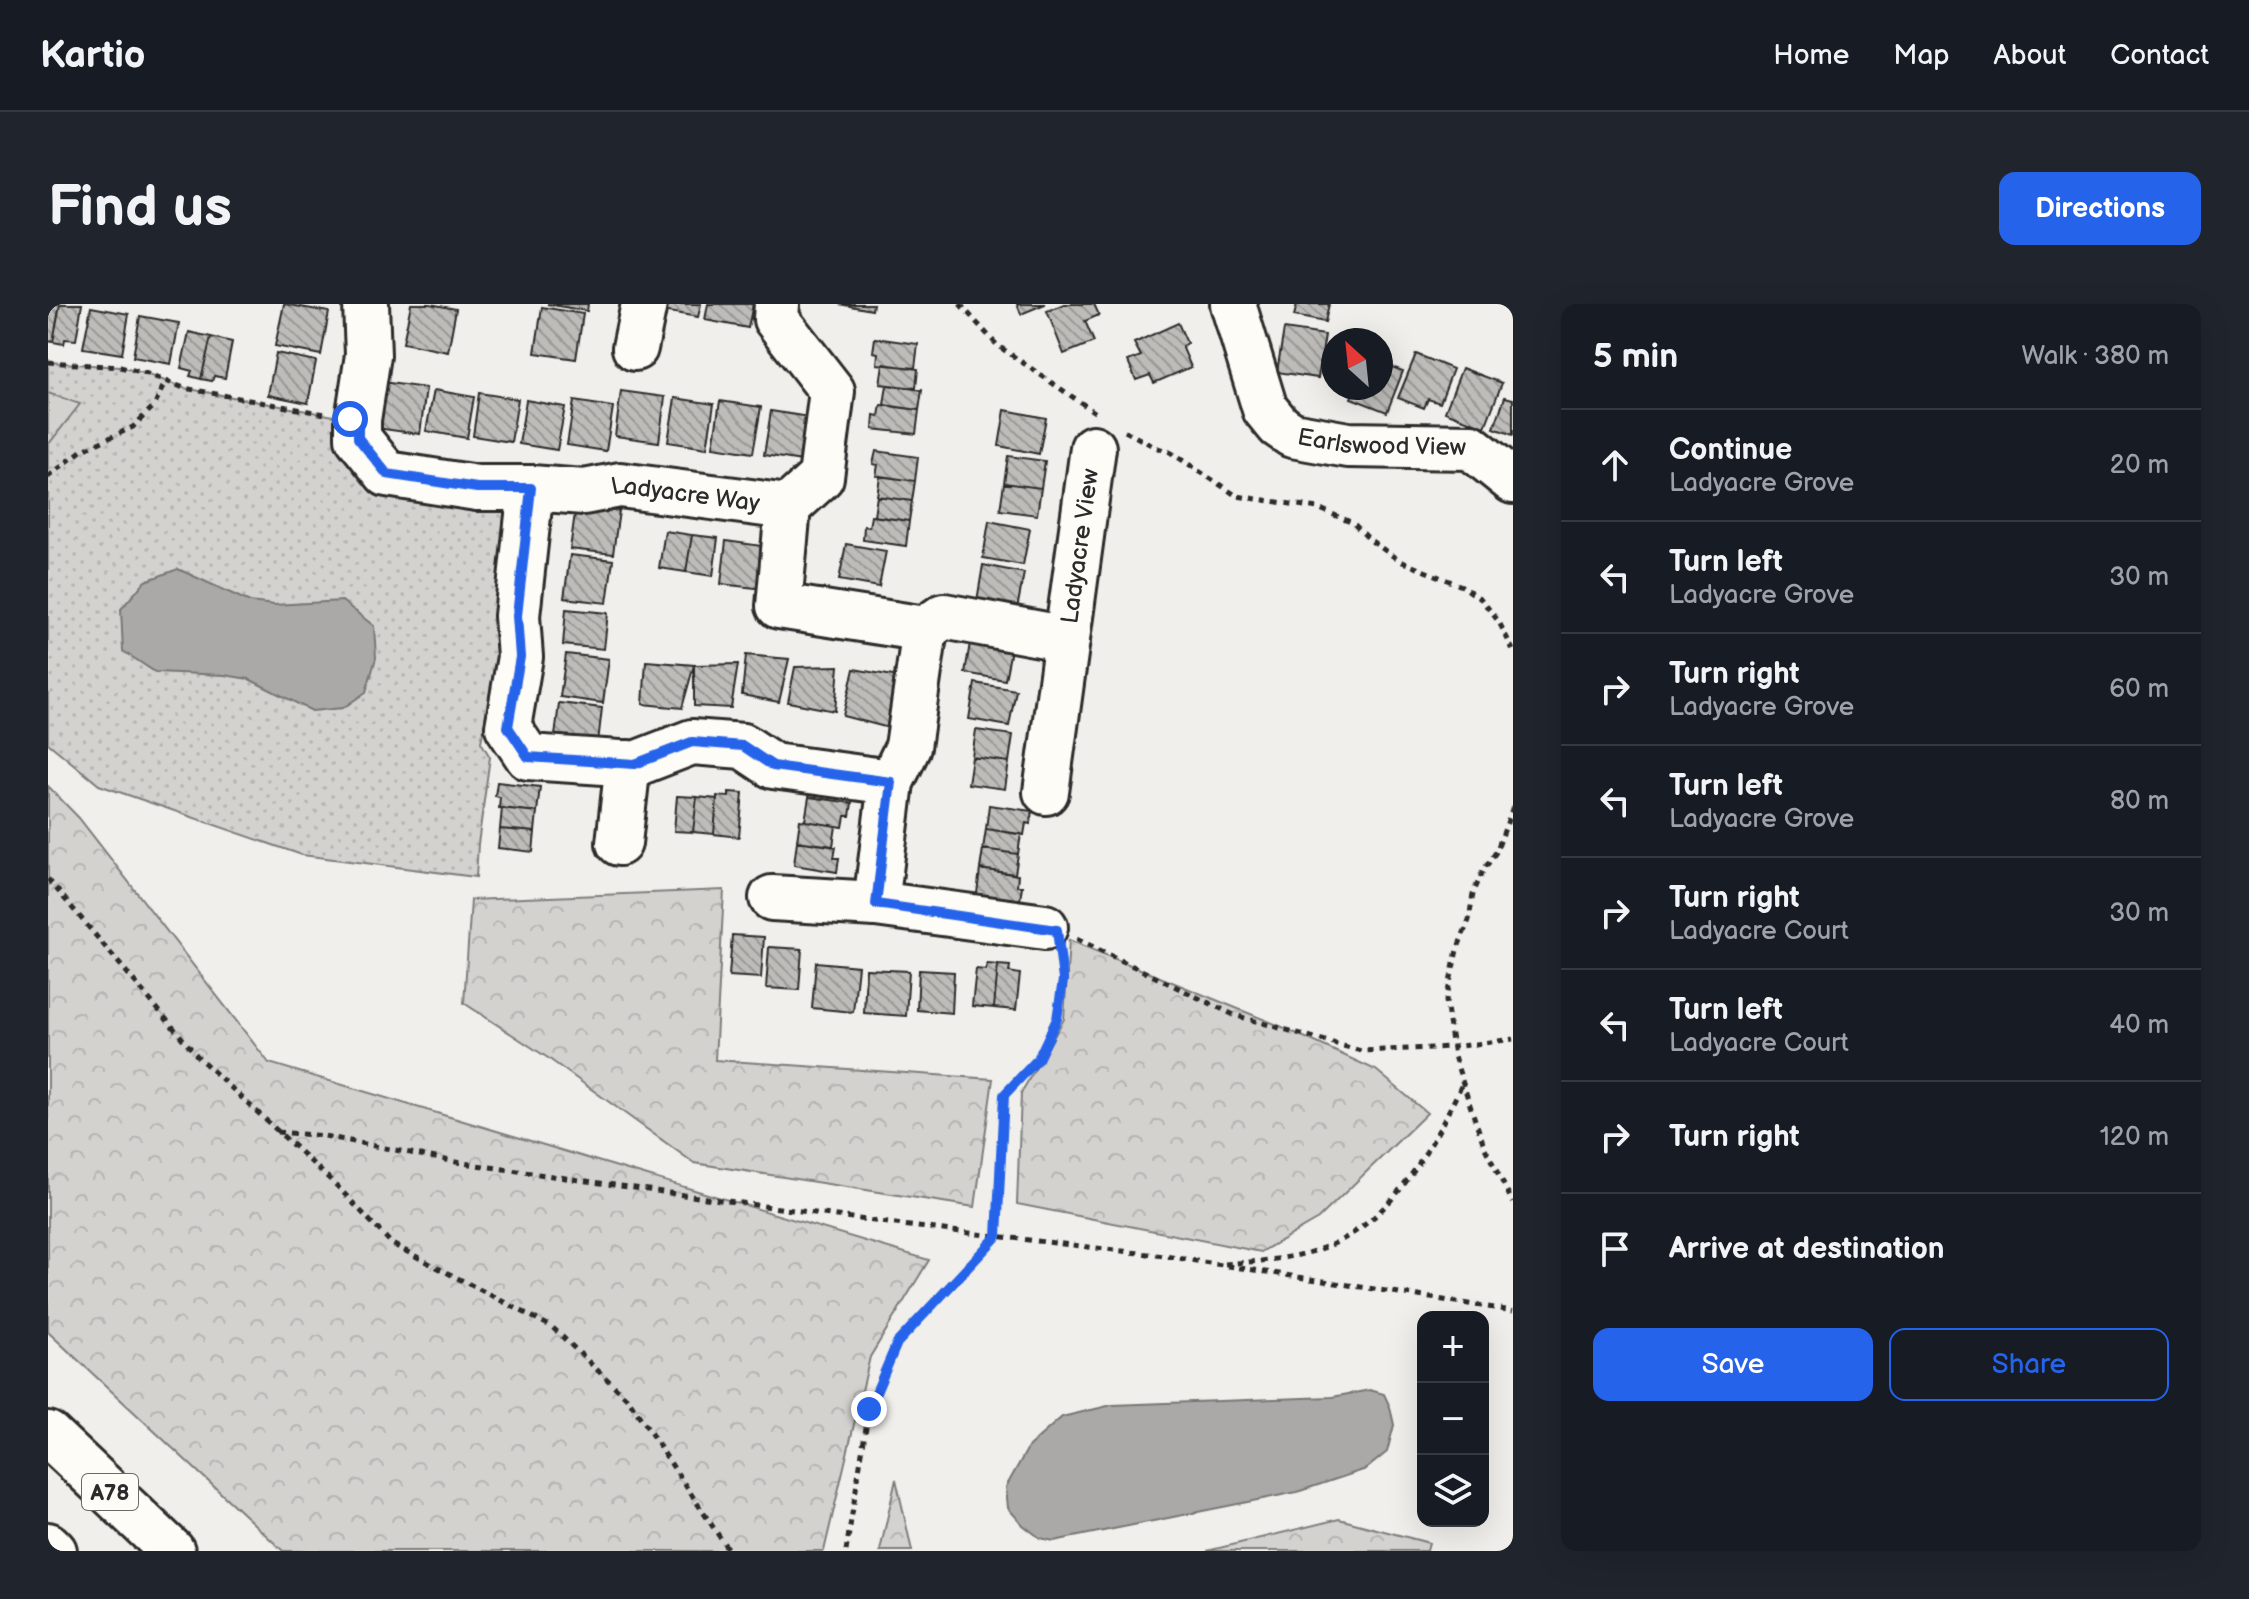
<!DOCTYPE html>
<html lang="en">
<head>
<meta charset="utf-8">
<style>
  :root { --surface:#171b24; --page:#20242c; --text:#f1f3f6; --muted:#9ea1a6; --line:#363941; --accent:#2563eb }
  body { margin:0; font-family:"Balsamiq Sans",sans-serif; background:var(--page); color:var(--text) }
  .controls { position:absolute; right:24px; bottom:24px; display:grid; overflow:hidden; border-radius:16px; box-shadow:0 8px 32px #0002 }
  .controls button { width:72px; height:72px; display:grid; place-items:center; padding:0; border:0; border-bottom:2px solid var(--line); background:var(--surface); color:var(--text); font:40px sans-serif }
  .compass { position:absolute; left:1273px; top:24px; width:72px; height:72px; border-radius:50%; background:var(--surface); box-shadow:0 8px 32px #0002; rotate:333deg }
  .stop { position:absolute; width:24px; height:24px; margin:-18px; border:6px solid #2563eb; border-radius:50%; background:#fff }
  .stop.end { background:#2563eb; border-color:#fff; box-shadow:0 2px 8px #0008 }
  .list { margin:0; padding:0; list-style:none }
  h2 { display:flex; justify-content:space-between; align-items:center; height:104px; margin:0; padding:0 32px; font-size:34px }
  h2 small { font-size:26px; font-weight:400; color:var(--muted) }
  .list li { display:grid; grid-template-columns:52px 1fr auto; gap:24px; align-items:center; box-sizing:border-box; height:112px; padding:0 32px; border-top:2px solid var(--line) }
  .list b { display:block; font-size:30px; white-space:nowrap }
  .list p { margin:0; font-size:26px; white-space:nowrap; color:var(--muted) }
  .list em { font-size:26px; font-style:normal; color:var(--muted) }
  .actions { display:flex; gap:16px; padding:24px 32px }
  .actions a { flex:1; padding:18px 0; border:2px solid var(--accent); border-radius:16px; text-align:center; font-size:28px; color:var(--accent) }
  .actions .main { background:var(--accent); color:#fff }
  .icon { flex:none; width:44px; height:44px; fill:none; stroke:currentColor; stroke-width:2; stroke-linecap:round; stroke-linejoin:round }
  .map { position:relative; flex:none; width:1465px; height:1247px; overflow:hidden; border-radius:16px }
  header { display:flex; align-items:center; gap:48px; box-sizing:border-box; height:112px; padding:0 40px; background:var(--surface); border-bottom:2px solid var(--line) }
  header strong { font-size:38px }
  nav { display:flex; gap:44px; margin-inline-start:auto; font-size:28px }
  .intro { display:flex; align-items:center; justify-content:space-between; box-sizing:border-box; height:192px; padding:0 48px }
  h1 { margin:0; font-size:56px }
  .button { padding:20px 36px; border-radius:16px; background:var(--accent); color:#fff; font-size:28px; font-weight:700 }
  main { display:flex; gap:48px; padding:0 48px }
  aside { flex:1; background:var(--surface); border-radius:16px; box-shadow:0 8px 32px #0002 }
  .map>svg:first-child { display:block }
  .grass { fill:url(#grass-dots); stroke:#7f7e7d; stroke-width:2 }
  .forest { fill:url(#forest-crowns); stroke:#7f7e7d; stroke-width:2 }
  .park { fill:url(#park-tufts); stroke:#7f7e7d; stroke-width:2 }
  .water { fill:#aaa9a7; stroke:#777775; stroke-width:2 }
  .building { fill:url(#building-back-hatch); stroke:#2b2b2b; stroke-width:2 }
  .lines { fill:none; stroke-linecap:round; stroke-linejoin:round }
  .minor-casing { stroke:#2b2b2b; stroke-width:50 }
  .highway-casing { stroke:#2b2b2b; stroke-width:50 }
  .path { stroke:#2b2b2b; stroke-width:5; stroke-dasharray:6 6; stroke-linecap:butt }
  .minor { stroke:#fdfcf7; stroke-width:44 }
  .highway { stroke:#fdfcf7; stroke-width:44 }
  .route { stroke:#2563eb; stroke-width:10 }
  .labels { text-anchor:middle; stroke-width:7; stroke-linejoin:round; paint-order:stroke }
  .shield { fill:#fdfcf7; stroke:#6a6a68; stroke-width:2 }
  .shield-label { font-size:22px; font-weight:bold; fill:#2b2b2b }
  .street-label { font-size:24px; fill:#2b2b2b; stroke:#fdfcf7 }
</style>
</head>
<body>
<header>
<strong>Kartio</strong>
<nav><a>Home</a><a>Map</a><a>About</a><a>Contact</a></nav>
</header>
<div class="intro"><h1>Find us</h1><a class="button">Directions</a></div>
<main>
<div class="map">
<svg width="1465" height="1247" viewBox="0 0 1465 1247">
  <defs>
    <pattern id="grass-dots" width="8" height="8" patternUnits="userSpaceOnUse" patternTransform="scale(2)"><rect width="8" height="8" fill="#d3d2cf"/><path d="M2 2h.1M6 6h.1" fill="none" stroke="#b5b4b2" stroke-width="1.8" stroke-linecap="round"/></pattern>
    <pattern id="forest-crowns" width="20" height="18" patternUnits="userSpaceOnUse" patternTransform="scale(2)"><rect width="20" height="18" fill="#d3d2cf"/><path d="M2 6a3 3 0 1 1 6 0M12 15a3 3 0 1 1 6 0" fill="none" stroke="#b5b4b2"/></pattern>
    <pattern id="park-tufts" width="24" height="20" patternUnits="userSpaceOnUse" patternTransform="scale(2)"><rect width="24" height="20" fill="#d3d2cf"/><path d="M3 7l-1-3M5 7V3M7 7l1-3M15 17l-1-3M17 17v-4M19 17l1-3" fill="none" stroke="#b5b4b2"/></pattern>
    <pattern id="building-back-hatch" width="6" height="6" patternUnits="userSpaceOnUse" patternTransform="scale(2)"><rect width="6" height="6" fill="#bdbcb8"/><path d="M-1 5l2 2M0 0l6 6M5-1l2 2" fill="none" stroke="#9a9996"/></pattern>
  </defs>
  <rect width="100%" height="100%" fill="#f0efeb"/>
  <filter id="ink" filterUnits="userSpaceOnUse"><feTurbulence type="fractalNoise" baseFrequency=".0125" numOctaves="2"/><feDisplacementMap in="SourceGraphic" scale="16" xChannelSelector="R" yChannelSelector="G"/><feConvolveMatrix kernelMatrix="1 2 1 2 8 2 1 2 1" color-interpolation-filters="sRGB"/></filter>
  <g filter="url(#ink)">
    <path class="grass" d="M0,58L72,63L95,69L136,84L302,115V141L453,195L465,212L460,381L438,412L433,438L442,453L430,540L428,573L254,551L51,481L0,439Z"/>
    <path class="forest" d="M0,482L31,514L221,759L881,956L822,1053L776,1247H235L0,1028Z
      M676,586L667,756L945,775L927,903L646,859L500,754L416,699L423,596Z
      M1021,636L1232,722L1328,766L1379,809L1270,915L1213,948L969,900L973,789L1016,715Z
      M848,1175L864,1247H832Z
      M1291,1215L1381,1239L1379,1247H1159Z"/>
    <path class="park" d="M0,89L32,100L0,141Z"/>
    <path class="water" d="M130,265L202,298L226,301L294,297L326,322L328,354L318,388L295,404L264,407L201,375L176,371L107,368L75,347L73,305L97,277Z
      M1322,1086L1336,1090L1342,1103L1346,1121L1339,1148L1318,1165L1249,1188L1006,1237L992,1234L975,1221L960,1204L958,1183L981,1142L1014,1113L1064,1101L1284,1093Z"/>
    <path class="building" d="M0,0H12L5,38L0,37Z
      M12,0H34L28,36L17,35L16,40L5,38Z
      M236,0L281,8L273,51L227,42Z
      M363,0H382L408,5L400,48L355,39Z
      M499,0H540L539,7Z
      M616,0H653L650,13L615,7Z
      M660,0H705L700,24L657,16Z
      M791,0H825L824,6Z
      M969,0H997L973,10Z
      M1016,0H1046L1051,11L1037,17L1046,38L1016,50L999,7Z
      M1249,0H1281L1277,18L1246,12Z
      M43,3L81,10L74,50L35,44Z
      M494,3L535,10L528,55L487,49Z
      M92,12L131,19L123,60L85,53Z
      M1130,19L1139,39L1134,42L1143,63L1106,79L1102,71L1088,76L1080,57L1093,52L1086,39Z
      M1236,25L1277,31L1270,74L1229,68Z
      M141,28L163,33L153,75L142,72L144,67L133,64Z
      M163,33L184,38L177,74L166,72L164,77L153,75Z
      M827,34L870,40L867,64L829,60L830,49L825,48Z
      M228,49L268,57L260,99L220,91Z
      M1368,50L1405,65L1392,99L1380,95L1376,104L1350,94Z
      M1333,59L1355,67L1339,108L1303,94L1307,84H1333Z
      M835,60L870,65L868,84L832,80Z
      M1414,64L1454,79L1437,123L1397,108Z
      M334,78L378,84L372,130L328,124Z
      M839,81L874,86L871,106L836,101Z
      M386,86L426,93L419,134L378,127Z
      M573,87L617,93L611,138L567,132Z
      M431,89L470,95L463,138L425,132Z
      M1457,93L1465,95V131L1446,124Z
      M627,94L666,100L659,144L620,138Z
      M478,96L517,103L509,146L471,140Z
      M526,97L565,103L558,147L519,141Z
      M672,97L713,103L705,149L665,143Z
      M833,101L871,106L868,130L825,125L826,111L831,112Z
      M957,106L998,114L991,150L951,142Z
      M723,107L761,113L754,157L716,151Z
      M828,147L870,153L867,177L828,172L830,161L825,160Z
      M960,152L997,157L993,184L956,179Z
      M832,172L867,177L864,197L829,192Z
      M956,179L993,184L989,211L952,206Z
      M829,192L864,197L861,217L826,212Z
      M528,202L571,207L565,250L522,245Z
      M823,212L861,217L858,242L815,236L816,222L821,223Z
      M941,217L982,225L975,261L935,254Z
      M617,227L644,231L638,268L611,264Z
      M644,231L670,234L665,272L638,268Z
      M678,237L721,243L716,285L673,280Z
      M798,240L838,247L831,283L791,276Z
      M522,251L565,256L559,299L516,294Z
      M935,261L976,269L969,305L929,297Z
      M518,305L560,309L556,345L515,341Z
      M923,333L964,340L957,376L917,369Z
      M518,350L561,355L555,399L512,393Z
      M698,351L741,355L731,398L694,391Z
      M598,357L646,361L634,404L595,400Z
      M690,360L683,404L646,402V361Z
      M791,362L787,407L740,398L747,363Z
      M806,365L851,373L841,424L795,412Z
      M927,379L968,386L961,422L921,415Z
      M511,399L554,404L549,447L506,441Z
      M928,426L965,431L961,458L924,453Z
      M924,453L961,458L957,485L920,480Z
      M449,478L492,483L489,508L451,504L452,493L447,492Z
      M681,488L695,489L691,533L666,530L669,492L681,493Z
      M629,492L649,493L645,528L626,527Z
      M649,493L669,495L666,530L645,528Z
      M761,493L804,499L802,512H797L795,523L757,517Z
      M941,501L984,507L982,520L978,519L976,531L938,525Z
      M454,504L489,508L487,528L452,525Z
      M752,516L788,522L785,542L749,537Z
      M452,525L487,528L485,548L450,544Z
      M938,525L973,530L970,550L935,545Z
      M749,537L788,543L786,554H791L789,568L746,561Z
      M935,545L970,550L967,570L932,565Z
      M932,565L970,571L969,582H974L972,596L929,590Z
      M684,631L716,633L713,674L681,672Z
      M721,643L754,645L751,686L718,684Z
      M768,658L810,662L805,708L764,704Z
      M939,660L950,661L946,704L924,702L928,665L938,666Z
      M950,661L962,662L961,668L972,670L968,706L946,704Z
      M818,665L861,667L858,712L816,709Z
      M871,666L906,668L904,709L869,706Z"/>
    <g class="lines">
      <g class="minor-casing">
        <g id="minor">
          <path id="s1" d="M318,0L320,51L310,116V134L339,170L429,184H483L536,188L572,181L740,203"/>
          <path d="M729,0L728,15L784,87L773,173L740,203L731,302L877,325"/>
          <path id="s2" d="M1185,0L1217,105L1231,122L1244,131L1300,141L1423,143L1465,177"/>
          <path d="M587,44L596,0"/>
          <path d="M483,184L469,312L472,353L460,423L480,453L587,460L644,438L695,442L725,462L843,478"/>
          <path id="s3" d="M877,325L896,312L1019,335L1045,144"/>
          <path d="M998,488L1019,335"/>
          <path d="M571,539L580,459"/>
          <path d="M724,594L828,600L997,623"/>
          <path d="M828,600L843,478L860,443L877,325"/>
        </g>
      </g>
      <g class="highway-casing">
        <path id="highway" d="M0,1130L124,1247
          M0,1241L6,1247"/>
      </g>
      <path class="path" d="M912,0L949,41L1048,109
        M0,58L72,63L97,69L136,84L277,110
        M1077,127L1107,143L1122,148L1189,192L1270,204L1305,219L1322,236L1352,257L1414,282L1433,295L1451,318L1465,346
        M0,173L33,147L85,123L107,101L117,78
        M1465,503L1448,548L1435,567L1425,590L1421,616L1409,646L1398,697L1406,752L1424,807L1437,844L1465,899
        M0,575L151,754L289,882L344,940L504,1023L580,1095L681,1247
        M1029,635L1186,711L1313,747L1405,743L1465,735
        M229,828L276,832L408,858L621,889L862,922L1117,952L1465,1007
        M1177,960C1216,957 1262,954 1297,934C1354,901 1387,836 1415,778
        M798,1247L821,1105L849,1039L949,932L956,791L990,755L1009,715L1015,676L1012,655"/>
      <use href="#minor" class="minor"/>
      <use href="#highway" class="highway"/>
    </g>
  </g>
  <g class="lines" filter="url(#ink)">
    <path class="route" d="M302,115L310,116V134L339,170L429,184H483L469,312L472,353L460,423L480,453L587,460L644,438L695,442L725,462L843,478L828,600L1009,626L1015,676L1009,715L990,755L956,791L949,932L849,1039L821,1105"/>
  </g>
  <g class="labels">
    <rect class="shield" x="34" y="1170" width="56" height="36" rx="6"/>
    <g class="shield-label">
      <text x="62" y="1196">A78</text>
    </g>
    <g class="street-label">
      <text dy="8" stroke="none"><textPath href="#s2" startOffset="238">Earlswood View</textPath></text>
      <text dy="8" stroke="none"><textPath href="#s1" startOffset="482">Ladyacre Way</textPath></text>
      <text dy="8" stroke="none"><textPath href="#s3" startOffset="242">Ladyacre View</textPath></text>
    </g>
  </g>
</svg>
<div class="controls">
<button>+</button>
<button>−</button>
<button><svg class="icon" aria-label="layers" viewBox="0 0 24 24"><path d="M12 4l9 5-9 5-9-5zM3 14l9 5 9-5"/></svg></button>
</div>
<svg class="compass" viewBox="-18 -18 36 36"><path d="M0-13l5 13h-10z" fill="#e53935"/><path d="M0 13l5-13h-10z" fill="#9ea1a6"/></svg>
<div class="stop" style="left:302px;top:115px"></div>
<div class="stop end" style="left:821px;top:1105px"></div>
</div>
<aside>
<h2>5 min<small>Walk · 380 m</small></h2>
<ul class="list">
<li><svg class="icon" aria-label="ahead" viewBox="0 0 24 24"><path d="M12 20V5M6 11l6-6 6 6"/></svg><div><b>Continue</b><p>Ladyacre Grove</p></div><em>20 m</em></li>
<li><svg class="icon" aria-label="left" viewBox="0 0 24 24"><path d="M17 20v-9H6M10 6l-5 5 5 5"/></svg><div><b>Turn left</b><p>Ladyacre Grove</p></div><em>30 m</em></li>
<li><svg class="icon" aria-label="right" viewBox="0 0 24 24"><path d="M7 20v-9h11M14 6l5 5-5 5"/></svg><div><b>Turn right</b><p>Ladyacre Grove</p></div><em>60 m</em></li>
<li><svg class="icon" aria-label="left" viewBox="0 0 24 24"><path d="M17 20v-9H6M10 6l-5 5 5 5"/></svg><div><b>Turn left</b><p>Ladyacre Grove</p></div><em>80 m</em></li>
<li><svg class="icon" aria-label="right" viewBox="0 0 24 24"><path d="M7 20v-9h11M14 6l5 5-5 5"/></svg><div><b>Turn right</b><p>Ladyacre Court</p></div><em>30 m</em></li>
<li><svg class="icon" aria-label="left" viewBox="0 0 24 24"><path d="M17 20v-9H6M10 6l-5 5 5 5"/></svg><div><b>Turn left</b><p>Ladyacre Court</p></div><em>40 m</em></li>
<li><svg class="icon" aria-label="right" viewBox="0 0 24 24"><path d="M7 20v-9h11M14 6l5 5-5 5"/></svg><div><b>Turn right</b></div><em>120 m</em></li>
<li><svg class="icon" aria-label="arrive" viewBox="0 0 24 24"><path d="M6 21V4h12l-3 4 3 4H6"/></svg><div><b>Arrive at destination</b></div></li>
</ul>
<div class="actions"><a class="main">Save</a><a>Share</a></div>
</aside>
</main>
</body>
</html>
